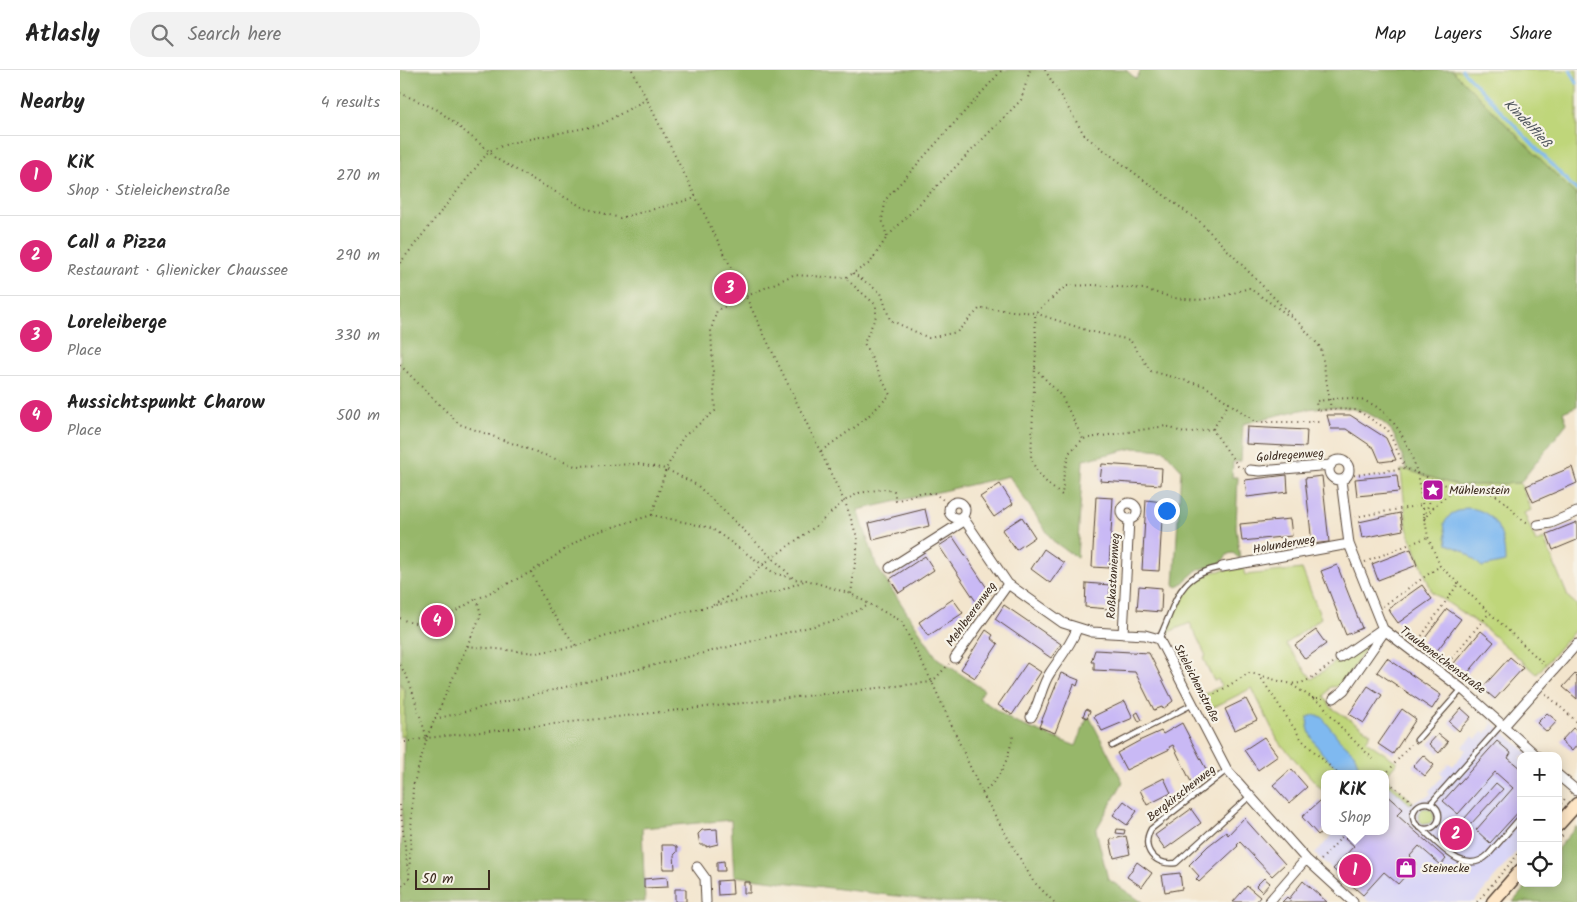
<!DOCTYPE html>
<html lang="en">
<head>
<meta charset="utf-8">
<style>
  :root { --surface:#fff; --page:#f2f2f2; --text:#222; --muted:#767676; --line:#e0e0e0; --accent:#db2777 }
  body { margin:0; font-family:Kalam,sans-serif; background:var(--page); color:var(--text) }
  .controls { position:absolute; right:15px; bottom:15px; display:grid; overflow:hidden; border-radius:10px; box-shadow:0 2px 12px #0003 }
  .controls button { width:45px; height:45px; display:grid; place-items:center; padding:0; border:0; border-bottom:1px solid var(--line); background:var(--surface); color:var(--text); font:25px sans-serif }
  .scale { position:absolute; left:15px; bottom:12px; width:75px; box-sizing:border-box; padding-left:5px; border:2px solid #3b2a1e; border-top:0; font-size:14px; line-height:18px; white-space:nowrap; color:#3b2a1e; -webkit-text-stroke:4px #f7f3e8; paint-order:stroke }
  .you { position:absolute; left:766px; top:440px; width:18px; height:18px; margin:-12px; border:4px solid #fff; border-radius:50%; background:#1a73e8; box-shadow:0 0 0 8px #1a73e833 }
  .badge { display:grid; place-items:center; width:32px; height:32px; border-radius:50%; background:var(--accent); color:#fff; font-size:16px; font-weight:700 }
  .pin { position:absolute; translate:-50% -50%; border:2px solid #fff; box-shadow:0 1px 5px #0006 }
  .popup { position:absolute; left:921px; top:700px; width:68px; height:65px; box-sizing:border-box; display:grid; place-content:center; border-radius:10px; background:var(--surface); filter:drop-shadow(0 1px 4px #0005); font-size:16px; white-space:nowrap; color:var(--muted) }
  .popup b { font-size:19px; color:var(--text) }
  .popup::after { content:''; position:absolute; left:50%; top:100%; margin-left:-10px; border:10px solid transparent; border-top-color:var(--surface) }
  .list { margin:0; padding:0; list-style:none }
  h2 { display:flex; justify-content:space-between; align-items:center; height:65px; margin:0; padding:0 20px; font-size:21px }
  h2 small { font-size:16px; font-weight:400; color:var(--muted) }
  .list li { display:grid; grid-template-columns:32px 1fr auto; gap:15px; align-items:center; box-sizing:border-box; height:80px; padding:0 20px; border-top:1px solid var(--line) }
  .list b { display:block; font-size:19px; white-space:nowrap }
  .list p { margin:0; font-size:16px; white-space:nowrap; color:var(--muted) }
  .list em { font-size:16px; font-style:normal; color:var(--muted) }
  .icon { flex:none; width:28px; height:28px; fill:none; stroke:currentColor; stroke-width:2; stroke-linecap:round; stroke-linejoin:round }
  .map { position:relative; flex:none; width:1177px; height:832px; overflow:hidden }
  header { display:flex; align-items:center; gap:30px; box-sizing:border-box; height:70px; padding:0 25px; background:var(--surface); border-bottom:1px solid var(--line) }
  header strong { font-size:24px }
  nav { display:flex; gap:28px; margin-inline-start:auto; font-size:18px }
  .search { width:350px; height:45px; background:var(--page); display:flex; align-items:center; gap:12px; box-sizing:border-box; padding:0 18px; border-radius:20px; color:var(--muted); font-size:19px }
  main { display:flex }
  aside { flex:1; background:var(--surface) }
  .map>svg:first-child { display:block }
  .built { fill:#d9d6f7 }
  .green { fill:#bfd67a; stroke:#7d804c }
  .forest { fill:#97b76a; stroke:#697044 }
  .water { fill:#7fb9f0; stroke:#5d7287 }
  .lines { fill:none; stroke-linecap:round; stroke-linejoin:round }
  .stream { stroke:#7fb9f0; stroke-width:3 }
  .building { fill:#c9b9f5 }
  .lane-casing { stroke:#574638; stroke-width:7 }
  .street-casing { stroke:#574638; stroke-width:11 }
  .secondary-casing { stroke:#574638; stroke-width:15 }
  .path { stroke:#574638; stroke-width:2; stroke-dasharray:1 4; stroke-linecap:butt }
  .lane { stroke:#fff; stroke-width:4.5 }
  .street { stroke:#fff; stroke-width:9 }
  .secondary { stroke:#fde5c5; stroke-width:12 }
  .labels { text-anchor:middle; stroke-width:4.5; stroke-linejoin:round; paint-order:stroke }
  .street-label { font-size:12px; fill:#3b2a1e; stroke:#f7f3e8 }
  .poi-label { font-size:12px; fill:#3b2a1e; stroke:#f7f3e8; text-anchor:start }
  .water-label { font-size:14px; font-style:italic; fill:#4f555d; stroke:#f7f3e8 }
</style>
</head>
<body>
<header>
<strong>Atlasly</strong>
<div class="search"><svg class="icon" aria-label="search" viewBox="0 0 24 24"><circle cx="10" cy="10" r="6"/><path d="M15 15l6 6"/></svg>Search here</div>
<nav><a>Map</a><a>Layers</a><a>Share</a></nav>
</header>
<main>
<aside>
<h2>Nearby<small>4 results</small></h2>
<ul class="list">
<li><span class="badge">1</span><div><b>KiK</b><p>Shop · Stieleichenstraße</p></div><em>270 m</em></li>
<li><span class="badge">2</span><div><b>Call a Pizza</b><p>Restaurant · Glienicker Chaussee</p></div><em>290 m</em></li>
<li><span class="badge">3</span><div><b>Loreleiberge</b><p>Place</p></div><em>330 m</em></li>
<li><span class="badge">4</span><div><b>Aussichtspunkt Charow</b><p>Place</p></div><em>500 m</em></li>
</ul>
</aside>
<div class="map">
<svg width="1177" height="832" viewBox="0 0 1177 832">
  <rect width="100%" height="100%" fill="#f7f3e8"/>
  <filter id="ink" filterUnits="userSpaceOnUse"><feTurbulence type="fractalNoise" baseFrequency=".02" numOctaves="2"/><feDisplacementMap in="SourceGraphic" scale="10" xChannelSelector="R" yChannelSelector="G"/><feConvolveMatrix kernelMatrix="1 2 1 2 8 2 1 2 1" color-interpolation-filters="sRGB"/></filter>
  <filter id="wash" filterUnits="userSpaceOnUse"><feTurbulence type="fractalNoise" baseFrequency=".0096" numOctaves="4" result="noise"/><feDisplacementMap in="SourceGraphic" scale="20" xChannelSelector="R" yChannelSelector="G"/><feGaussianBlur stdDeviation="1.12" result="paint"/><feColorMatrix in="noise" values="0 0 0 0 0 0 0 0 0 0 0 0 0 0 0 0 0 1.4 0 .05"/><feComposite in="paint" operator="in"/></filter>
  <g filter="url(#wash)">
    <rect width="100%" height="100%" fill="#f3e5cd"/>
    <path class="built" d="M1089,649L1131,686H1121V776L1074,832H969L915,784L936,761H985V719L989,715L1010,734L1031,724L1029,721L1043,706L1040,703L1049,693L1053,696L1066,680L1062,677L1073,666L1076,669L1083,661L1086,663L1090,658L1092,654Z"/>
    <path class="green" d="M1052,0H1177V126Z
      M1001,400H1007L1059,416L1120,413L1131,440L1124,443L1136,472L1144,469L1168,527L1177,535V558L1137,604L1086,559L1032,522L1007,458Z
      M843,498L845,505L902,499L921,548L886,574L912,609L940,589L942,592L969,574L941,616L930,617L924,627L932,638L971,663L966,671L997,692L985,706V704H925V723L878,671L852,618L808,640L801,626L821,616L818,609L814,611L803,588L806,586L790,553L766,563C775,542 780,512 806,504C818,500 830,500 843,498Z
      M0,613L5,621V666L0,667Z
      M985,707L1013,732L1010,734L989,715L985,719Z
      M1018 746a8 8 0 1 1 16 0a8 8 0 1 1-16 0Z"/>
    <path class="forest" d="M0,0H726L736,9L741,0H1052L1177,126V336L1163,342L1167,353L1120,413L1059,416L1007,400C1003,390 996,365 989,358C951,320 889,343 843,354L841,391L833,392L832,407H838L836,457L840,489L833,483L828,484L820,494L797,500L778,517L774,515L781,399L764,380L734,378L683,390L677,488L653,471L609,406L458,440L477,497L537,588L584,620L579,628L614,652L676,676L687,648H690L723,712L696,760L708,809L742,832H545L334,806L331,750L242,758L245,832H0L5,621L0,613Z
      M1177,756V832H1113L1129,813H1158V778Z"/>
    <path class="water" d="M1065,438C1096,438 1105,465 1105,492L1082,497L1064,481L1047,474L1044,453L1051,444Z
      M914,645L922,647L939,669L954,683L958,694L955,704C935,704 903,667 908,647Z"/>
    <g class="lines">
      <path class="stream" d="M1062,0L1177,121
        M1170,0L1177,13"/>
    </g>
    <g id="blocks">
      <path class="building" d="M927,345H950L986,368L996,390L980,392L974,378L946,359H931Z
        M847,357L907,360L906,377L846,374Z
        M702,394L762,398L761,415L700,411Z
        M1172,397L1177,413L1133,432L1126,416Z
        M887,405L888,422L847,427L845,410Z
        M997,405L999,422L957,426L955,409Z
        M922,406L929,472L912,474L905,408Z
        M600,414L613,434L594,447L580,427Z
        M696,427L713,428L709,498L692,497Z
        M746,430L763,432L759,501L742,500Z
        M525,439L529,456L473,470L469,453Z
        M1000,443L1003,460L962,468L959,452Z
        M622,447L635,467L616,480L602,460Z
        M890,449L892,466L842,471L840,454Z
        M1177,452V470L1153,480L1147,464Z
        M553,467L591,524L577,533L539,476Z
        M644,479L664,493L650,513L631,499Z
        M1011,479L1017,495L978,510L972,494Z
        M525,486L534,500L499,523L490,509Z
        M937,495L962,558L946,565L921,501Z
        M686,513L710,515L709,539L685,537Z
        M1022,515L1032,529L998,553L988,539Z
        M739,516L762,518L761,542L737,540Z
        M553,529L563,543L528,566L519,552Z
        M604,535L661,574L651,588L595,549Z
        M1047,539L1061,549L1036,582L1022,572Z
        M586,560L593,565L591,568L598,574L575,608L561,599Z
        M916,560L926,574L905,589L895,575Z
        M1081,561L1094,572L1067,604L1054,593Z
        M695,580L749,583L773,631L763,639L762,637L754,640L735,602L694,600V592H691Z
        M1110,587L1123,598L1095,629L1082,618Z
        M987,588L1041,625L1032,639L977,602Z
        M627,593L641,602L612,645L598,635Z
        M661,603L679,610L677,616L674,614L655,663L639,657Z
        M1175,604L1177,606V629L1163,617Z
        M968,616L982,625L964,653L949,644Z
        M846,629L857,650L835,660L825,639Z
        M725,631L733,648L702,661L694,646Z
        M1061,638L1071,647L1059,661L1049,652Z
        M686,639L690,641L687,648L683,646Z
        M1002,639L1016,649L993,684L978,674Z
        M738,642L742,650L739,652L735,644Z
        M1147,643L1157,651L1147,662L1137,653Z
        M782,653L809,705L792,714L773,675L769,677L770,679L726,700L717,683L741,670L761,661L763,664Z
        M1173,658L1177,661V675L1172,681L1161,671Z
        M1038,664L1048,672L1039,683L1029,674Z
        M864,667L878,686L858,700L844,680Z
        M1097,671L1111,683L1108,688L1121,699V739L1090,773L1076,760L1113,718L1095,702L1058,744L1043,731Z
        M1023,685L1034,695L1025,706L1013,696Z
        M891,699L907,717L889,733L873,715Z
        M764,708L771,723L747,735L740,720Z
        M1096,713L1103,719L1070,755L1064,749Z
        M985,723L1003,739L997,745L1046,789L1041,795L1019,776L1010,786L1017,793L998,814L984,802L963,825L933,799L954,776L945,768L952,761H985Z
        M724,731L737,741L727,755L713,745Z
        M920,731L925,737V759L918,765L902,747Z
        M791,739L801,753L765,779L755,765Z
        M844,748L885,794L872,806L840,772L837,775L838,776L799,812L796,809L799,806L789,795L808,776L826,762L828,765Z
        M1050,751L1069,769L1062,777L1042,760Z
        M317,759L318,774L306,777V775H300L298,764L302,760Z
        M717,759L725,760L724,764L716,763Z
        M726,766L730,784L714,788L710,770Z
        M262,775H273L277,777V782L274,785L275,799H263Z
        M324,791L325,801H317V792Z
        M737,792L752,803L742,817L727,807Z
        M780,803L782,819L765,822L762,805Z
        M267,807L268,817L244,818V809Z
        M864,808L870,813L862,822L856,816Z
        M332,810L333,824L318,825L317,811Z
        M903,811L927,832H882L887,827L889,829Z
        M344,812H350V823H344Z
        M847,816L860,827L856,832H833Z
        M275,819H286V832H275Z"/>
    </g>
  </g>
  <g filter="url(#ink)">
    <use href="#blocks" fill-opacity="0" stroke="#574638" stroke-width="1"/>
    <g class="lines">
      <g class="lane-casing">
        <path id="lane" d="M759,569C777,532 776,505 822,497
          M1017,670L1062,619
          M712,676L793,634
          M827,700L751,759C740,779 755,796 776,793L849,727
          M1013 746a13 13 0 1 1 26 0a13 13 0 1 1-26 0Z
          M1031,733L1102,654
          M1021,758C1039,774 1064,807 1088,785L1121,747"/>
      </g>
      <g class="street-casing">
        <path id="street" d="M929 400a10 10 0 1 1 20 0a10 10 0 1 1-20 0Z
          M850,400L860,401L931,395
          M941,410L949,474L983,559L1062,619L1137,686
          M549 440a8 8 0 1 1 16 0a8 8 0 1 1-16 0Z
          M721 441a8 8 0 1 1 16 0a8 8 0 1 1-16 0Z
          M562,446L608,514L663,553L692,562L745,565L759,569L827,700L906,789L953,832
          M1138,455L1151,453L1177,442
          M822,497L949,474
          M490,498L564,451
          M723,564L729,449
          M555,588L608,514
          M940,588L982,559
          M934,628L944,620L984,562
          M631,647C640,633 641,616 650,603C660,588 670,576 677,559
          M1104,656L1177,574
          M1158,705L1177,721
          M297,797L305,808L306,832
          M869,832L906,789"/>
      </g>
      <g class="secondary-casing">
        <path id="secondary" d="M1158,755L1177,734
          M1093,832L1121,800"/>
      </g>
      <path class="path" d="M232,0L345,225L447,437L458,470L451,524
        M645,0L685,66L800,152L892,246
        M0,23L38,40L89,81L95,88L184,138L220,148L296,128
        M487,167L482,149L486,129L602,0
        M0,193L89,81L110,73L200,55L247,29
        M453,203L481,223L490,250L529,268L557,262L580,238L635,243L666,216L694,215L744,219L774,228L798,230L821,227L849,218L898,252
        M899,253L921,278L931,339
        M0,295L59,354L175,396L239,394L266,399L297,415L394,509L407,510L451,524L501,551L532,612L582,723L633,811L654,832
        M635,298L662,327L683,369
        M813,359L829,333
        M421,381L462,352L490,325L464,273L476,246V235L445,208
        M843,398L838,396L812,359L784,363L766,356L683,369L669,383L664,403L662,425C648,415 637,405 631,388L636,273L635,243L689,261L730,270L751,301L805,316L856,352H920
        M1005,398L988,360L957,340L931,339L917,341L916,331C929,330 942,327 955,329C990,333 1009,373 1017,403L1058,420
        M949,406L1005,398L1017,403L1028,467L1040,496L1145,595
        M252,445L266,399L283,367L315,341L311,260L317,240L393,205L445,208L470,193L487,167L621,30L630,0
        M955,447L1022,435
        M1024,447L1037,411
        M1024,450C1043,419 1076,407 1106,433C1115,441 1117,449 1129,453
        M965,492L1028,467
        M131,502L148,537L176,576
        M313,535L336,522L362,495L416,456L444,431L459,423L483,419L494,421L496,431L519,423H534L550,435
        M983,536L1040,496
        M0,548C26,563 54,542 76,529
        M1016,574L1058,514
        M67,576L81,545L77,529L131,502L187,465L252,445L311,458L374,503L391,508
        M0,595L9,611L27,668L13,716L9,810L0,817
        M1045,596L1090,542
        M859,605C902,618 897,618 933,593
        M892,615L922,634L944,661L973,689
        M1146,624L1177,652
        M912,628H924
        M802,632L849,603L859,605L902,670L938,704
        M35,649L438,550L469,535
        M27,667L67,576L136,583L176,576L275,544L379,521L404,511
        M0,673L27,668L532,612L549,594
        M985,705L1011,674
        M985,709L1017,736
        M582,723C603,706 607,691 613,666
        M1161,734L1167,726
        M0,735L8,802
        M1158,770L1163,765
        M921,790L947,761
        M1088,819L1121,781
        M1077,832L1085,823"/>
      <use href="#lane" class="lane"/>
      <use href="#street" class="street"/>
      <use href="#secondary" class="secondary"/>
    </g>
  </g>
  <defs>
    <g id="sight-square" transform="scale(1.125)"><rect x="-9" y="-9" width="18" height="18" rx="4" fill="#b5179e" stroke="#f7f3e8"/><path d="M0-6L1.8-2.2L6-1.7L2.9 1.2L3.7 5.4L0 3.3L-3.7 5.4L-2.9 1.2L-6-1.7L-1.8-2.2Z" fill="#fff"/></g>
    <g id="shop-square" transform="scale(1.125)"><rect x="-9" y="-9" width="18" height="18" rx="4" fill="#b5179e" stroke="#f7f3e8"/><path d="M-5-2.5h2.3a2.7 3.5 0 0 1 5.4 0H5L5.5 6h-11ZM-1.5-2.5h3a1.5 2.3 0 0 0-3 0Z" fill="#fff"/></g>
  </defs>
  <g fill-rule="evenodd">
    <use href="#sight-square" x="1033" y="420"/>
    <use href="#shop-square" x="1006" y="798"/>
  </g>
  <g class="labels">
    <g class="street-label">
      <text transform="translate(890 385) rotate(-4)" y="4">Goldregenweg</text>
      <text transform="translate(884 474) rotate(-10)" y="4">Holunderweg</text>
      <text transform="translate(713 506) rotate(-87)" y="4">Roßkastanienweg</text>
      <text transform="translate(571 544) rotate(-54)" y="4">Mehlbeerenweg</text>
      <text transform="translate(1043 590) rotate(37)" y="4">Traubeneichenstraße</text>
      <text transform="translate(797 613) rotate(63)" y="4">Stieleichenstraße</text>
      <text transform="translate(781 723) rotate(-38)" y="4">Bergkirschenweg</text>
    </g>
    <g class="poi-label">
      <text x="1049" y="424">Mühlenstein</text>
      <text x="1022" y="802">Steinecke</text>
    </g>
    <g class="water-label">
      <text transform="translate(1128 53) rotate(46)" y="5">Kindelfließ</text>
    </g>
  </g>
</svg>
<div class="controls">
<button>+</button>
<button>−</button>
<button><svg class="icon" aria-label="locate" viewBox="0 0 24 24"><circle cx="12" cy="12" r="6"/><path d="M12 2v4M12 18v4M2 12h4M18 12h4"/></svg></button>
</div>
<div class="scale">50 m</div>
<div class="you"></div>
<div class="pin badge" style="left:955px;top:800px">1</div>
<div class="popup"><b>KiK</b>Shop</div>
<div class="pin badge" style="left:1056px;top:764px">2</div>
<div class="pin badge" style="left:330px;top:218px">3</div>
<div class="pin badge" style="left:37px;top:551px">4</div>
</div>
</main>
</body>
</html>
